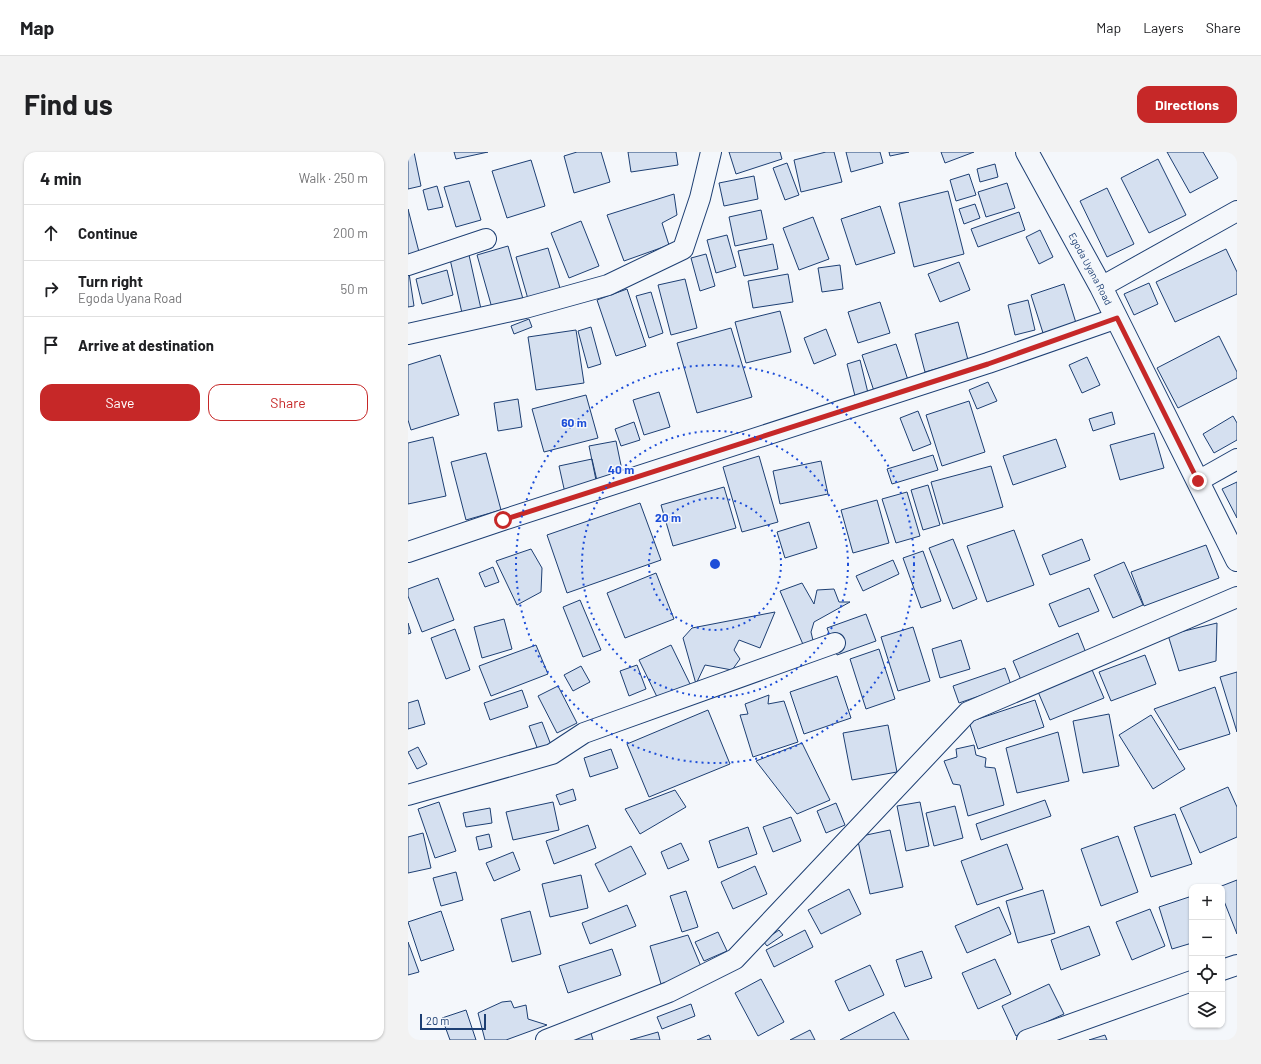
<!DOCTYPE html>
<html lang="en">
<head>
<meta charset="utf-8">
<style>
  :root { --surface:#fff; --page:#f2f2f2; --text:#202124; --muted:#757577; --line:#e0e0e0; --accent:#c62828 }
  body { margin:0; font-family:Barlow,sans-serif; background:var(--page); color:var(--text) }
  .controls { position:absolute; right:12px; bottom:12px; display:grid; overflow:hidden; border-radius:8px; box-shadow:0 1px 3px #0004 }
  .controls button { width:36px; height:36px; display:grid; place-items:center; padding:0; border:0; border-bottom:1px solid var(--line); background:var(--surface); color:var(--text); font:20px sans-serif }
  .scale { position:absolute; left:12px; bottom:10px; width:66px; box-sizing:border-box; padding-left:4px; border:2px solid #1d3f73; border-top:0; font-size:11px; line-height:14px; white-space:nowrap; color:#1d3f73; -webkit-text-stroke:3px #f4f7fb; paint-order:stroke }
  .stop { position:absolute; width:12px; height:12px; margin:-9px; border:3px solid #c62828; border-radius:50%; background:#fff }
  .stop.end { background:#c62828; border-color:#fff; box-shadow:0 1px 4px #0008 }
  .list { margin:0; padding:0; list-style:none }
  h2 { display:flex; justify-content:space-between; align-items:center; height:52px; margin:0; padding:0 16px; font-size:17px }
  h2 small { font-size:13px; font-weight:400; color:var(--muted) }
  .list li { display:grid; grid-template-columns:26px 1fr auto; gap:12px; align-items:center; box-sizing:border-box; height:56px; padding:0 16px; border-top:1px solid var(--line) }
  .list b { display:block; font-size:15px; white-space:nowrap }
  .list p { margin:0; font-size:13px; white-space:nowrap; color:var(--muted) }
  .list em { font-size:13px; font-style:normal; color:var(--muted) }
  .actions { display:flex; gap:8px; padding:12px 16px }
  .actions a { flex:1; padding:9px 0; border:1px solid var(--accent); border-radius:12px; text-align:center; font-size:14px; color:var(--accent) }
  .actions .main { background:var(--accent); color:#fff }
  .icon { flex:none; width:22px; height:22px; fill:none; stroke:currentColor; stroke-width:2; stroke-linecap:round; stroke-linejoin:round }
  .map { position:relative; flex:none; width:829px; height:888px; overflow:hidden; border-radius:12px }
  header { display:flex; align-items:center; gap:24px; box-sizing:border-box; height:56px; padding:0 20px; background:var(--surface); border-bottom:1px solid var(--line) }
  header strong { font-size:19px }
  nav { display:flex; gap:22px; margin-inline-start:auto; font-size:14px }
  .intro { display:flex; align-items:center; justify-content:space-between; box-sizing:border-box; height:96px; padding:0 24px }
  h1 { margin:0; font-size:28px }
  .button { padding:10px 18px; border-radius:12px; background:var(--accent); color:#fff; font-size:14px; font-weight:700 }
  main { display:flex; gap:24px; padding:0 24px }
  aside { flex:1; background:var(--surface); border-radius:12px; box-shadow:0 1px 3px #0004 }
  .map>svg:first-child { display:block }
  .building { fill:#d5e0f0; stroke:#1d3f73 }
  .lines { fill:none; stroke-linecap:round; stroke-linejoin:round }
  .street-casing { stroke:#1d3f73; stroke-width:22 }
  .primary-casing { stroke:#1d3f73; stroke-width:24 }
  .street { stroke:#f4f7fb; stroke-width:20 }
  .primary { stroke:#f4f7fb; stroke-width:22 }
  .route { stroke:#c62828; stroke-width:5 }
  .ring { fill:none; stroke:#1d4ed8; stroke-width:2; stroke-dasharray:2 4 }
  .labels { text-anchor:middle; stroke-width:3; stroke-linejoin:round; paint-order:stroke }
  .street-label { font-size:10px; fill:#1d3f73; stroke:#f4f7fb }
  .centre { fill:#1d4ed8; stroke:#f4f7fb; stroke-width:2 }
  .ring-label { font-size:12px; text-anchor:middle; font-weight:bold; fill:#1d4ed8; stroke:#f4f7fb; stroke-width:3; stroke-linejoin:round; paint-order:stroke }
</style>
</head>
<body>
<header>
<strong>Map</strong>
<nav><a>Map</a><a>Layers</a><a>Share</a></nav>
</header>
<div class="intro"><h1>Find us</h1><a class="button">Directions</a></div>
<main>
<aside>
<h2>4 min<small>Walk · 250 m</small></h2>
<ul class="list">
<li><svg class="icon" aria-label="ahead" viewBox="0 0 24 24"><path d="M12 20V5M6 11l6-6 6 6"/></svg><div><b>Continue</b></div><em>200 m</em></li>
<li><svg class="icon" aria-label="right" viewBox="0 0 24 24"><path d="M7 20v-9h11M14 6l5 5-5 5"/></svg><div><b>Turn right</b><p>Egoda Uyana Road</p></div><em>50 m</em></li>
<li><svg class="icon" aria-label="arrive" viewBox="0 0 24 24"><path d="M6 21V4h12l-3 4 3 4H6"/></svg><div><b>Arrive at destination</b></div></li>
</ul>
<div class="actions"><a class="main">Save</a><a>Share</a></div>
</aside>
<div class="map">
<svg width="829" height="888" viewBox="0 0 829 888">
  <rect width="100%" height="100%" fill="#f4f7fb"/>
  <path class="building" d="M0,0H6L13,34L0,37Z
    M46,0H80L48,7Z
    M169,0H193L202,30L166,41L156,4Z
    M220,0H268L270,13L223,20Z
    M321,0H372L374,7L328,22Z
    M418,0H426L434,30L393,40L386,8Z
    M438,0H472L475,11L443,20Z
    M481,0H501L482,4Z
    M533,0H566L537,11Z
    M759,0H795L810,26L782,41Z
    M750,7L778,63L741,81L713,26Z
    M123,8L137,54L99,66L84,19Z
    M379,11L391,43L377,48L365,16Z
    M587,12L590,25L572,30L569,17Z
    M561,22L568,43L548,49L542,28Z
    M346,24L350,47L316,54L311,31Z
    M61,29L73,68L48,75L36,35Z
    M599,31L607,56L578,65L570,40Z
    M29,34L35,55L20,58L15,38Z
    M699,36L726,92L699,105L672,49Z
    M540,39L556,102L506,115L491,51Z
    M266,42L269,63L254,71L261,93L216,109L199,63Z
    M567,52L572,66L556,72L551,57Z
    M472,54L487,101L448,113L433,67Z
    M0,57L11,100L0,103Z
    M353,58L359,87L327,94L321,65Z
    M611,60L617,78L570,95L563,77Z
    M405,65L421,107L391,118L375,76Z
    M173,69L191,114L161,126L143,81Z
    M632,78L645,105L631,112L618,85Z
    M319,83L328,115L308,121L299,88Z
    M365,92L370,117L336,124L330,99Z
    M100,94L115,147L84,156L69,103Z
    M140,96L152,136L120,147L108,105Z
    M818,97L829,120V142L767,170L748,130Z
    M298,102L307,134L292,139L283,106Z
    M61,103L73,157L54,161L42,107Z
    M551,110L562,138L532,150L520,122Z
    M432,113L435,137L414,140L410,116Z
    M39,118L45,143L14,152L8,127Z
    M1,121L6,154L0,155V122Z
    M380,122L385,150L345,156L340,129Z
    M277,127L289,176L263,183L250,133Z
    M741,131L750,152L726,163L716,142Z
    M656,132L668,171L635,181L623,143Z
    M219,137L238,194L208,204L189,148Z
    M243,140L255,181L241,186L228,144Z
    M620,148L627,178L607,183L600,153Z
    M472,150L482,181L450,191L440,160Z
    M372,159L383,200L338,211L327,170Z
    M121,167L124,175L106,182L103,174Z
    M550,170L560,208L517,220L507,182Z
    M183,175L193,212L180,216L170,179Z
    M323,176L344,245L289,261L269,191Z
    M418,177L428,203L406,212L396,186Z
    M168,178L176,231L128,238L120,185Z
    M811,184L829,220V226L770,256L749,216Z
    M488,192L501,231L467,242L454,203Z
    M32,203L51,263L3,278L0,268V213Z
    M679,205L692,233L674,241L661,213Z
    M452,208L460,241L447,244L439,212Z
    M580,230L589,249L569,257L561,238Z
    M251,240L262,275L236,283L225,248Z
    M178,243L190,286L136,300L124,257Z
    M110,247L114,275L90,279L86,251Z
    M561,249L577,300L534,314L518,263Z
    M510,259L523,292L505,299L492,266Z
    M704,260L707,272L685,279L681,267Z
    M825,264L829,271V288L806,301L795,282Z
    M226,270L232,288L213,294L207,277Z
    M746,281L756,316L712,328L702,293Z
    M25,285L38,344L0,352V291Z
    M648,287L658,315L605,333L595,304Z
    M208,289L215,323L188,328L181,294Z
    M78,301L93,358L58,368L43,310Z
    M525,303L530,318L484,332L479,317Z
    M351,304L370,370L334,380L315,315Z
    M184,307L190,333L157,341L151,314Z
    M413,309L420,342L372,352L365,319Z
    M583,314L595,355L535,372L523,330Z
    M829,330V366L814,337Z
    M520,333L532,373L515,378L503,338Z
    M316,335L328,376L265,394L253,353Z
    M499,340L512,384L488,391L474,347Z
    M469,348L481,391L445,401L433,358Z
    M232,351L253,408L159,441L139,383Z
    M401,370L409,396L377,406L369,380Z
    M606,378L626,433L579,450L559,394Z
    M545,387L569,447L545,457L521,396Z
    M674,387L682,408L642,423L634,403Z
    M798,393L811,426L736,454L723,420Z
    M123,397L134,416L133,440L109,453L88,409Z
    M515,399L533,449L513,456L495,406Z
    M485,408L491,422L455,439L448,424Z
    M716,410L735,453L705,466L686,423Z
    M85,415L91,430L77,435L71,421Z
    M248,421L266,467L217,486L199,441Z
    M30,426L46,468L14,480L0,444V437Z
    M394,431L406,452L409,438L426,437L431,450H442L406,470L403,480L408,501L400,504L372,439Z
    M681,436L691,459L651,475L641,452Z
    M172,448L193,498L175,505L155,455Z
    M367,460L352,496L331,488L326,498L332,507L324,518L297,513L288,532L275,486L284,476Z
    M458,462L468,489L429,503L419,476Z
    M96,467L104,497L74,506L66,475Z
    M0,471L3,481L0,482Z
    M809,471L808,509L771,519L760,483Z
    M505,475L522,529L490,539L473,485Z
    M47,477L62,518L38,527L23,486Z
    M670,481L678,501L613,528L605,509Z
    M553,488L562,517L532,526L524,497Z
    M128,493L140,522L83,544L71,514Z
    M263,493L283,534L251,549L231,508Z
    M471,497L487,547L458,557L442,507Z
    M737,503L748,532L703,549L691,520Z
    M229,513L238,537L221,544L212,519Z
    M682,513L696,546L642,568L628,535Z
    M173,514L182,530L165,539L156,523Z
    M597,516L603,533L551,551L545,534Z
    M829,520V580L812,525Z
    M429,524L443,566L396,582L382,540Z
    M150,534L169,571L149,581L130,544Z
    M807,535L822,582L771,598L746,557Z
    M114,538L120,555L82,568L76,551Z
    M361,543L360,552L376,549L390,590L345,605L332,563L340,562L337,552Z
    M10,548L17,572L0,577V551Z
    M627,548L636,575L570,597L561,570Z
    M300,558L322,612L241,645L219,592Z
    M701,562L711,614L675,621L665,569Z
    M743,563L777,617L745,637L711,583Z
    M134,570L143,593L130,598L121,574Z
    M480,573L489,620L444,628L435,581Z
    M650,580L661,629L609,641L598,596Z
    M394,591L422,648L389,662L348,609Z
    M566,593L568,603L578,606L577,615L587,616L596,653L560,664L552,633L545,632L536,609L549,605L548,597Z
    M10,595L19,612L9,617L0,600Z
    M203,597L210,616L182,625L176,606Z
    M820,635L829,655V685L792,701L772,656Z
    M165,637L168,648L152,653L148,643Z
    M267,638L278,655L232,682L217,657Z
    M637,648L643,664L573,688L568,672Z
    M31,650L48,699L27,706L10,657Z
    M145,650L151,678L105,688L98,660Z
    M512,650L521,694L498,699L489,654Z
    M428,651L437,673L418,681L409,659Z
    M547,654L555,686L526,694L518,661Z
    M82,656L84,671L58,675L55,661Z
    M767,662L784,712L743,725L726,675Z
    M383,665L393,689L365,700L355,675Z
    M180,673L188,696L146,712L138,689Z
    M340,675L349,702L310,716L301,689Z
    M482,678L495,735L462,742L449,685Z
    M15,681L23,716L0,721V685Z
    M81,682L84,695L71,698L68,685Z
    M710,684L730,740L693,754L673,697Z
    M273,691L281,708L260,717L253,700Z
    M599,692L615,737L569,753L553,709Z
    M223,694L238,722L201,740L187,712Z
    M105,700L112,718L86,729L78,711Z
    M347,714L359,742L325,757L313,730Z
    M48,720L55,748L33,754L25,726Z
    M173,723L180,756L142,765L134,732Z
    M829,728V782L814,744V735H811Z
    M441,737L453,762L413,782L400,758Z
    M635,738L647,781L610,791L598,749Z
    M278,739L290,775L274,780L262,744Z
    M784,744V791L764,797L751,755Z
    M219,753L228,774L182,792L174,771Z
    M591,755L603,782L559,801L547,774Z
    M742,757L757,794L724,808L708,770Z
    M33,759L46,798L13,809L0,770Z
    M122,759L133,802L104,810L93,767Z
    M681,774L692,803L653,818L643,788Z
    M371,778L375,783L359,794L355,789Z
    M397,778L405,795L366,815L358,798Z
    M310,780L319,799L296,809L287,790Z
    M280,783L294,817L253,832L242,794Z
    M0,790L11,820L0,823Z
    M204,797L213,823L160,841L151,814Z
    M514,799L524,826L497,835L488,808Z
    M587,807L603,842L570,857L554,821Z
    M462,813L476,843L441,859L427,829Z
    M353,827L376,870L350,884L327,841Z
    M641,832L656,862L608,884L594,854Z
    M103,849L106,856L118,853L120,867L139,873L98,888H77L70,861L94,850Z
    M283,852L287,864L254,877L249,865Z
    M58,858L68,888H42L34,866Z
    M486,860L501,888H432Z
    M402,878L407,888H382Z
    M250,880L252,888H222Z
    M183,881L185,888H165Z
    M301,883L303,888H289Z
    M697,883L699,888H681Z"/>
  <g class="lines">
    <g class="street-casing">
      <path id="street" d="M0,113L78,87
        M693,135L829,59
        M0,182L117,156L200,133L275,97L292,46L303,0
        M790,329L829,307
        M0,400L95,368L580,211L709,166
        M0,643L144,602L176,581L427,491
        M814,818L829,813
        M138,888L261,840L327,807L560,560L829,445
        M619,888L784,829"/>
    </g>
    <g class="primary-casing">
      <g id="primary">
        <path id="s1" d="M619,0L693,135L829,408"/>
      </g>
    </g>
    <use href="#street" class="street"/>
    <use href="#primary" class="primary"/>
  </g>
  <g class="lines">
    <path class="route" d="M95,368L580,212L709,166L790,329"/>
  </g>
  <g class="ring">
    <circle cx="307" cy="412" r="66"/>
    <circle cx="307" cy="412" r="133"/>
    <circle cx="307" cy="412" r="199"/>
  </g>
  <g class="labels">
    <g class="street-label">
      <text dy="4" stroke="none"><textPath href="#s1" startOffset="133">Egoda Uyana Road</textPath></text>
    </g>
  </g>
  <circle cx="307" cy="412" r="6" class="centre"/>
  <g class="ring-label">
    <text x="166" y="275">60 m</text>
    <text x="213" y="322">40 m</text>
    <text x="260" y="370">20 m</text>
  </g>
</svg>
<div class="controls">
<button>+</button>
<button>−</button>
<button><svg class="icon" aria-label="locate" viewBox="0 0 24 24"><circle cx="12" cy="12" r="6"/><path d="M12 2v4M12 18v4M2 12h4M18 12h4"/></svg></button>
<button><svg class="icon" aria-label="layers" viewBox="0 0 24 24"><path d="M12 4l9 5-9 5-9-5zM3 14l9 5 9-5"/></svg></button>
</div>
<div class="scale">20 m</div>
<div class="stop" style="left:95px;top:368px"></div>
<div class="stop end" style="left:790px;top:329px"></div>
</div>
</main>
</body>
</html>
